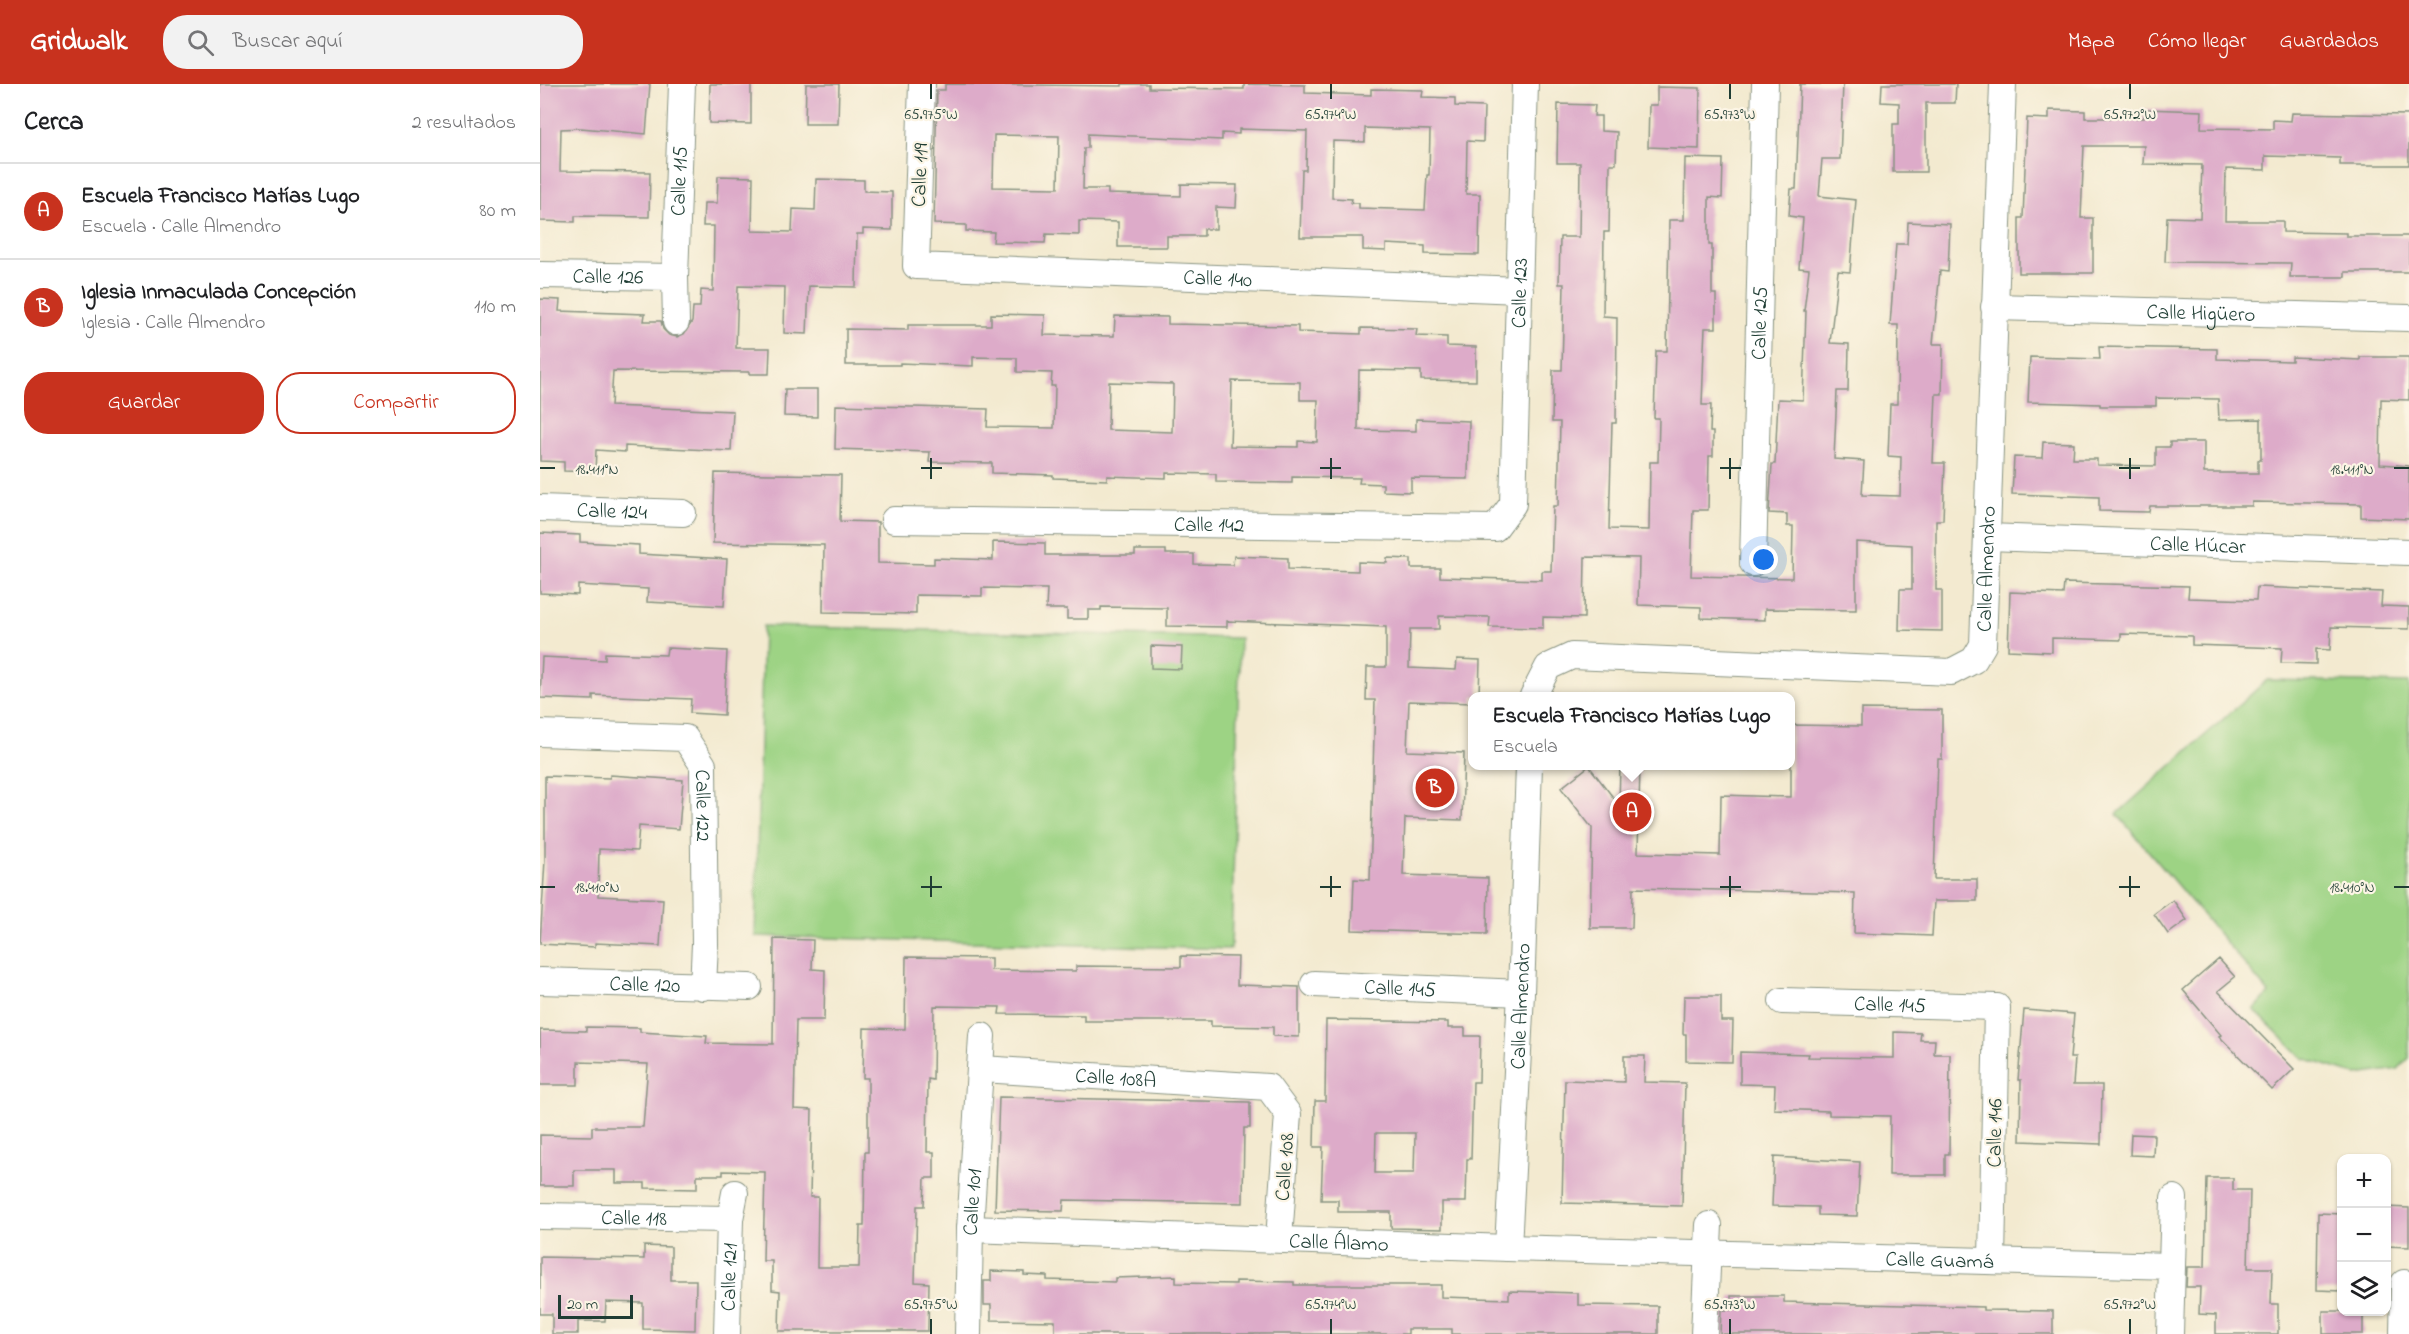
<!DOCTYPE html>
<html lang="es">
<head>
<meta charset="utf-8">
<style>
  :root { --surface:#fff; --page:#f2f2f2; --text:#202124; --muted:#757577; --line:#e0e0e0; --accent:#c8321e }
  body { margin:0; font-family:"Indie Flower",sans-serif; background:var(--page); color:var(--text) }
  .controls { position:absolute; right:18px; bottom:18px; display:grid; overflow:hidden; border-radius:12px; box-shadow:0 2px 4px #0004 }
  .controls button { width:54px; height:54px; display:grid; place-items:center; padding:0; border:0; border-bottom:2px solid var(--line); background:var(--surface); color:var(--text); font:30px sans-serif }
  .scale { position:absolute; left:18px; bottom:15px; width:75px; box-sizing:border-box; padding-left:6px; border:3px solid #1f3d34; border-top:0; font-size:16px; line-height:21px; white-space:nowrap; color:#1f3d34; -webkit-text-stroke:4px #fcf5e5; paint-order:stroke }
  .you { position:absolute; left:1224px; top:476px; width:21px; height:21px; margin:-15px; border:4px solid #fff; border-radius:50%; background:#1a73e8; box-shadow:0 0 0 9px #1a73e833 }
  .badge { display:grid; place-items:center; width:39px; height:39px; border-radius:50%; background:var(--accent); color:#fff; font-size:20px; font-weight:700 }
  .pin { position:absolute; translate:-50% -50%; border:3px solid #fff; box-shadow:0 2px 6px #0006 }
  .popup { position:absolute; left:928px; top:608px; width:327px; height:78px; box-sizing:border-box; display:grid; place-content:center; border-radius:12px; background:var(--surface); filter:drop-shadow(0 2px 4px #0005); font-size:20px; white-space:nowrap; color:var(--muted) }
  .popup b { font-size:22px; color:var(--text) }
  .popup::after { content:''; position:absolute; left:50%; top:100%; margin-left:-12px; border:12px solid transparent; border-top-color:var(--surface) }
  .list { margin:0; padding:0; list-style:none }
  h2 { display:flex; justify-content:space-between; align-items:center; height:78px; margin:0; padding:0 24px; font-size:26px }
  h2 small { font-size:20px; font-weight:400; color:var(--muted) }
  .list li { display:grid; grid-template-columns:39px 1fr auto; gap:18px; align-items:center; box-sizing:border-box; height:96px; padding:0 24px; border-top:2px solid var(--line) }
  .list b { display:block; font-size:22px; white-space:nowrap }
  .list p { margin:0; font-size:20px; white-space:nowrap; color:var(--muted) }
  .list em { font-size:20px; font-style:normal; color:var(--muted) }
  .actions { display:flex; gap:12px; padding:18px 24px }
  .actions a { flex:1; padding:14px 0; border:2px solid var(--accent); border-radius:24px; text-align:center; font-size:21px; color:var(--accent) }
  .actions .main { background:var(--accent); color:#fff }
  .icon { flex:none; width:33px; height:33px; fill:none; stroke:currentColor; stroke-width:2; stroke-linecap:round; stroke-linejoin:round }
  .map { position:relative; flex:none; width:1869px; height:1250px; overflow:hidden }
  header { display:flex; align-items:center; gap:36px; box-sizing:border-box; height:84px; padding:0 30px; background:var(--accent); color:#fff }
  header strong { font-size:28px }
  nav { display:flex; gap:33px; margin-inline-start:auto; font-size:21px }
  .search { width:420px; height:54px; background:var(--page); display:flex; align-items:center; gap:15px; box-sizing:border-box; padding:0 21px; border-radius:24px; color:var(--muted); font-size:22px }
  main { display:flex }
  aside { flex:1; background:var(--surface) }
  .map>svg:first-child { display:block }
  .green { fill:#9dd384; stroke:#5e885c; stroke-width:1.5 }
  .building { fill:#ddabc9; fill-rule:evenodd }
  .lines { fill:none; stroke-linecap:round; stroke-linejoin:round }
  .street-casing { stroke:#899482; stroke-width:28 }
  .street { stroke:#fff; stroke-width:26 }
  .ticks { fill:none; stroke:#1f3d34; stroke-width:2 }
  .labels { text-anchor:middle; stroke-width:4.5; stroke-linejoin:round; paint-order:stroke }
  .street-label { font-size:21px; fill:#1f3d34; stroke:#fcf5e5 }
  .ticks-label { font-size:15px; text-anchor:middle; fill:#1f3d34; stroke:#fcf5e5; stroke-width:4.5; stroke-linejoin:round; paint-order:stroke }
</style>
</head>
<body>
<header>
<strong>Gridwalk</strong>
<div class="search"><svg class="icon" aria-label="search" viewBox="0 0 24 24"><circle cx="10" cy="10" r="6"/><path d="M15 15l6 6"/></svg>Buscar aquí</div>
<nav><a>Mapa</a><a>Cómo llegar</a><a>Guardados</a></nav>
</header>
<main>
<aside>
<h2>Cerca<small>2 resultados</small></h2>
<ul class="list">
<li><span class="badge">A</span><div><b>Escuela Francisco Matías Lugo</b><p>Escuela · Calle Almendro</p></div><em>80 m</em></li>
<li><span class="badge">B</span><div><b>Iglesia Inmaculada Concepción</b><p>Iglesia · Calle Almendro</p></div><em>110 m</em></li>
</ul>
<div class="actions"><a class="main">Guardar</a><a>Compartir</a></div>
</aside>
<div class="map">
<svg width="1869" height="1250" viewBox="0 0 1869 1250">
  <rect width="100%" height="100%" fill="#fcf5e5"/>
  <filter id="ink" filterUnits="userSpaceOnUse"><feTurbulence type="fractalNoise" baseFrequency=".0167" numOctaves="2"/><feDisplacementMap in="SourceGraphic" scale="12" xChannelSelector="R" yChannelSelector="G"/><feConvolveMatrix kernelMatrix="1 2 1 2 8 2 1 2 1" color-interpolation-filters="sRGB"/></filter>
  <filter id="wash" filterUnits="userSpaceOnUse"><feTurbulence type="fractalNoise" baseFrequency=".008" numOctaves="4" result="noise"/><feDisplacementMap in="SourceGraphic" scale="24" xChannelSelector="R" yChannelSelector="G"/><feGaussianBlur stdDeviation="1.35" result="paint"/><feColorMatrix in="noise" values="0 0 0 0 0 0 0 0 0 0 0 0 0 0 0 0 0 1.4 0 .05"/><feComposite in="paint" operator="in"/></filter>
  <g filter="url(#wash)">
    <rect width="100%" height="100%" fill="#f3ead0"/>
    <path class="green" d="M223,542L700,554L691,865L215,852Z
      M1727,596L1869,599V974L1858,985L1817,991L1763,974L1714,926L1729,909L1577,730Z"/>
    <g id="blocks">
      <path class="building" d="M0,0H110L106,50L41,44L21,45L20,87L110,88L109,133L35,132V138L0,137Z
        M170,0H211V40L169,39Z
        M266,0H299L298,40H265Z
        M405,0L582,2V0H609V4L704,5V0L765,1V9L831,11V5L883,6L882,13L915,14V22L944,23L943,58L927,57L926,110H940L939,171L885,170V162L846,160V167L823,166V153H760L762,86H766L767,47L699,45V50L682,49V56L548,50V64H544L543,105H568V110L641,112V100L697,101L696,124L676,123V145H664V152H627V163H578V138L539,137V151L506,150L505,159L453,158L454,148L426,147V141L394,140L397,6H405ZM825,44L890,46L889,91H887L885,126L819,124V119H811L812,115L792,114L793,57L825,58ZM454,51L519,52L518,104L453,103Z
        M1260,0H1303L1300,75H1282L1279,112L1316,116L1310,188L1298,187L1290,259L1309,260L1308,307H1297L1294,375L1324,377L1322,411L1360,412L1361,373L1348,372L1350,320H1357L1358,241H1350L1356,160H1367L1368,138L1410,140L1408,188L1400,187L1393,260H1403L1402,310H1396L1393,379H1405L1403,436H1396V506H1402V547L1359,546L1360,505H1372V461L1316,458V526L1225,525V536L1161,534V523L1098,521L1099,474L1045,473L1044,534L1003,533V544L949,543L950,533L899,532V545H870L869,584L916,586L917,575L940,576L939,612H933V619L869,617L867,667L924,669L922,736L865,734L863,791L948,794L947,850L812,846L814,795L830,796L835,616H826L827,583H846V543L687,537V543L627,542V524L561,523V526H548V535H527V525H506L507,505L442,504V512L376,511V530L283,528L284,461L173,459L175,389L301,391L300,437L338,438V479L394,480V474L453,476V458L505,459V471H595V466H626V470H654V480L693,481L694,472L748,474V485L818,487V478L847,479V474L871,475V484H900V493L1002,496V487H1011L1013,422H1018L1020,338H1012L1013,286H1022L1024,200H1019L1020,153H1039L1040,79H1017L1018,20L1055,21L1054,32H1061V47L1077,48L1076,80H1070L1069,148H1064L1063,232L1077,233L1076,339H1072L1069,445L1109,446L1110,378H1118L1119,334H1114L1116,267H1127L1129,136H1144L1145,74L1183,75L1182,114L1169,113V161H1172V210H1176V244H1165L1164,265L1162,321H1171L1170,348H1173V372H1169L1168,426H1153L1151,492L1252,494L1253,442H1247V430L1229,429L1232,380H1235L1238,315L1263,316L1266,227H1264L1269,185L1259,184L1263,134L1249,132L1251,105H1256Z
        M1342,0H1416L1415,19H1386V88H1353V40H1359V19L1341,18Z
        M1117,3L1160,4L1159,65L1108,63L1109,21H1117Z
        M1605,25L1662,27L1661,44L1733,45V36L1751,37L1752,29L1869,31V81H1800V74L1725,72V86L1686,85L1685,137H1743V148L1806,149V152H1869V188H1805V193H1750L1751,179L1625,178L1627,133L1660,134L1662,81L1603,80L1604,62H1544L1541,134H1553V189H1479V134H1483L1487,34L1509,35V26L1545,27V34H1604Z
        M178,92L213,93L212,147L252,148L253,125L275,126L276,95L324,96V107L352,108V146L323,145V150H317L316,203L269,202L267,250L244,249L245,203L198,202L196,264H230L229,290H209V288L73,287L71,322L193,327L191,367L85,362V368L56,366L55,388L24,387V378L0,377V215L20,216L19,227L105,230L104,237H121L123,245L129,251L137,253L144,250L152,238L153,223H160L161,206L173,207L174,142H163L164,119H177Z
        M451,230L505,231L504,251L574,252L575,232L628,233V240L758,242V248L821,250V244L877,245L876,252L907,253V262L936,263V297L881,296V287L819,286L818,346L876,347V335L929,337L928,395L871,394V408L843,407V400L819,399L820,394L752,393V399L676,398V390L626,389V394L567,392V396L513,394V391L452,389V379L389,378L390,368L295,365L296,321L448,325L447,343L514,344L515,302H511L512,289L477,288V274L433,273V282L360,279V281H306V245L368,246V241H451ZM692,297L760,298V316H778L777,358L758,357V363L690,362ZM569,298L633,300L632,348L568,346Z
        M1559,263L1677,265V275L1752,277V273L1820,276V273H1869V316L1841,315L1840,380L1869,382V435L1821,433V420L1712,418V422H1610L1609,428L1559,427V413L1472,410L1474,373L1502,374L1503,358L1534,359L1533,375H1557V381L1616,382V363H1630V358H1664V389H1718V376H1721V335L1679,336L1678,315L1616,314V322H1560V320L1488,318L1490,273L1560,275Z
        M245,305H277V333L244,332Z
        M0,449L40,451V458L99,461V470L187,475L184,522L107,518L108,505L38,501V511L0,509Z
        M1524,499L1649,502L1648,514L1716,516L1717,503L1842,508L1841,522L1869,523V545L1791,543L1790,566L1776,565V580L1741,579L1742,564L1652,561V552L1581,550V556L1512,554V568L1468,566L1470,508L1523,510Z
        M611,562L642,563L641,585L611,584Z
        M127,564L187,567L184,631L150,629L151,615L53,611V616L0,614L2,573L65,576V569L126,571Z
        M1321,625L1402,626V675H1398L1394,795H1437V817H1394L1392,852L1314,849L1315,809L1093,804L1092,844H1050L1052,744L1021,704L1049,682L1079,721L1080,681H1100L1098,769L1180,771L1181,711L1251,713V641L1321,642Z
        M70,691L143,696L139,745L99,742L97,767L59,765L58,812L123,815L120,862L55,859V863L0,860L5,776V692L70,694Z
        M1633,816L1647,836L1628,850L1614,830Z
        M234,855L273,856L272,885L285,886L284,936H256L254,1025L272,1026L270,1113H278L277,1183H319L320,1142H324L325,1068H328V994H323L324,944L365,945L366,873L451,874V886L536,887V882L641,883V872L698,873L697,901L759,903V953L733,952V943L671,942V937H544V931L459,930L460,923L394,922L393,996L388,995L387,1068H394V1094H385L384,1122H377L375,1198L389,1199L388,1247H239L240,1207L232,1206V1177H223L225,1088L183,1087V1091H157V1105L105,1104V1099H76V1086H34V1102H0V1051L52,1052V1043H103L108,980L38,978V1001H0V946L46,947V943L100,944V948L167,952L166,959L233,960Z
        M1679,875L1695,893L1678,907L1754,985L1732,1006L1679,952L1681,951L1643,906Z
        M1144,912H1181V937H1193L1192,978L1146,977V950H1143Z
        M1484,926L1534,930L1530,974H1535L1533,1001H1562L1561,1060L1480,1057L1481,996H1478Z
        M786,936L908,938V944H925V952H940L939,998H933L931,1075H927L926,1118H902V1145L851,1144V1128H798V1116H781L783,1063H774L775,1017H785ZM836,1049H875L874,1089H835Z
        M1354,948L1381,949L1380,956H1395L1394,970H1410L1409,1070H1405V1091H1349L1350,1032L1289,1031V1027L1234,1025L1235,1001L1200,1000V968L1269,970L1268,973L1354,974Z
        M1084,972H1105L1104,998L1145,999L1142,1122L1022,1119L1025,996L1084,998Z
        M459,1013L710,1018V1044H704L703,1119L524,1116L523,1127L455,1126Z
        M1591,1050L1614,1051L1613,1072L1590,1071Z
        M1234,1073L1320,1078L1317,1132L1278,1131V1123L1232,1122Z
        M1667,1094H1693V1106H1710L1708,1184H1732L1731,1220H1738V1250H1676V1231L1659,1230L1660,1203H1646L1647,1183H1665Z
        M1846,1123L1869,1124V1163L1846,1162Z
        M1778,1129L1802,1130V1207L1777,1206Z
        M104,1162L131,1163V1196H156L155,1246L103,1245V1219L66,1218L65,1237H38V1250H12V1230H0V1173L104,1175Z
        M451,1187L484,1188V1191L507,1192V1196L575,1198V1194L636,1192V1199L696,1200V1197L754,1198V1201H901V1213L969,1215V1207L1038,1209V1221L1118,1222V1250H912V1245H868V1250H515V1237L451,1236V1221H444V1197H451Z
        M1191,1212H1244V1218L1443,1223V1226L1513,1227V1250H1180L1181,1226H1191Z
        M1783,1227H1823V1250H1783Z"/>
    </g>
  </g>
  <g filter="url(#ink)">
    <use href="#blocks" fill-opacity="0" stroke="#899482" stroke-width="1.5"/>
    <g class="lines">
      <g class="street-casing">
        <g id="street">
          <path id="s1" d="M382,0L376,182L980,206"/>
          <path id="s2" d="M0,191L135,193"/>
          <path id="s3" d="M1454,223L1869,234"/>
          <path id="s4" d="M136,238L135,193L142,0"/>
          <path id="s5" d="M0,424L143,429"/>
          <path id="s6" d="M354,436L955,444L973,420L985,0"/>
          <path id="s7" d="M1448,453L1869,468"/>
          <path id="s8" d="M1213,479L1225,0"/>
          <path id="s9" d="M993,612L1008,583L1032,572L1411,588L1434,576L1443,561L1463,0"/>
          <path id="s10" d="M0,649L145,654L163,681L165,860L163,903"/>
          <path id="s11" d="M0,897L209,903"/>
          <path id="s12" d="M774,900L981,909"/>
          <path id="s13" d="M1242,917L1457,923L1452,1176"/>
          <path id="s14" d="M442,985L728,1003L748,1030L739,1155"/>
          <path id="s15" d="M0,1132L190,1135"/>
          <path id="s16" d="M430,1145L968,1164L1632,1182"/>
          <path id="s17" d="M968,1164L981,909L989,682"/>
          <path id="s18" d="M187,1250L190,1135L195,1109"/>
          <path id="s19" d="M428,1250L430,1145L442,952"/>
          <path d="M1164,1250L1169,1141"/>
          <path d="M1630,1250L1634,1114"/>
          <path d="M1863,1250L1864,1199"/>
        </g>
      </g>
      <use href="#street" class="street"/>
    </g>
  </g>
  <path class="ticks" d="M391,0V15M791,0V15M1190,0V15M1590,0V15M391,374V395M791,374V395M1190,374V395M1590,374V395M0,384H15M381,384H402M780,384H801M1180,384H1201M1579,384H1600M1854,384H1869M391,792V813M791,792V813M1190,792V813M1590,792V813M0,803H15M381,803H402M780,803H801M1180,803H1201M1579,803H1600M1854,803H1869M391,1235V1250M791,1235V1250M1190,1235V1250M1590,1235V1250"/>
  <g class="labels">
    <g class="street-label">
      <text transform="translate(379 91) rotate(-88)" y="7">Calle 119</text>
      <text dy="7" stroke="none"><textPath href="#s4" startOffset="141">Calle 115</textPath></text>
      <text dy="7" stroke="none"><textPath href="#s2" startOffset="68">Calle 126</textPath></text>
      <text dy="7" stroke="none"><textPath href="#s1" startOffset="484">Calle 140</textPath></text>
      <text dy="7" stroke="none"><textPath href="#s6" startOffset="842">Calle 123</textPath></text>
      <text dy="7" stroke="none"><textPath href="#s3" startOffset="207">Calle Higüero</textPath></text>
      <text dy="7" stroke="none"><textPath href="#s8" startOffset="240">Calle 125</textPath></text>
      <text dy="7" stroke="none"><textPath href="#s5" startOffset="72">Calle 124</textPath></text>
      <text dy="7" stroke="none"><textPath href="#s6" startOffset="315">Calle 142</textPath></text>
      <text dy="7" stroke="none"><textPath href="#s7" startOffset="210">Calle Húcar</textPath></text>
      <text dy="7" stroke="none"><textPath href="#s9" startOffset="558">Calle Almendro</textPath></text>
      <text dy="7" stroke="none"><textPath href="#s10" startOffset="218">Calle 122</textPath></text>
      <text dy="7" stroke="none"><textPath href="#s11" startOffset="105">Calle 120</textPath></text>
      <text dy="7" stroke="none"><textPath href="#s12" startOffset="86">Calle 145</textPath></text>
      <text dy="7" stroke="none"><textPath href="#s13" startOffset="108">Calle 145</textPath></text>
      <text dy="7" stroke="none"><textPath href="#s17" startOffset="242">Calle Almendro</textPath></text>
      <text dy="7" stroke="none"><textPath href="#s14" startOffset="134">Calle 108A</textPath></text>
      <text transform="translate(1454 1049) rotate(-89)" y="7">Calle 146</text>
      <text transform="translate(744 1083) rotate(-86)" y="7">Calle 108</text>
      <text dy="7" stroke="none"><textPath href="#s19" startOffset="132">Calle 101</textPath></text>
      <text dy="7" stroke="none"><textPath href="#s15" startOffset="94">Calle 118</textPath></text>
      <text dy="7" stroke="none"><textPath href="#s16" startOffset="369">Calle Álamo</textPath></text>
      <text dy="7" stroke="none"><textPath href="#s16" startOffset="970">Calle Guamá</textPath></text>
      <text dy="7" stroke="none"><textPath href="#s18" startOffset="57">Calle 121</textPath></text>
    </g>
  </g>
  <g class="ticks-label">
    <text x="391" y="35">65.975°W</text>
    <text x="791" y="35">65.974°W</text>
    <text x="1190" y="35">65.973°W</text>
    <text x="1590" y="35">65.972°W</text>
    <text x="57" y="390">18.411°N</text>
    <text x="1812" y="390">18.411°N</text>
    <text x="57" y="808">18.410°N</text>
    <text x="1812" y="808">18.410°N</text>
    <text x="391" y="1225">65.975°W</text>
    <text x="791" y="1225">65.974°W</text>
    <text x="1190" y="1225">65.973°W</text>
    <text x="1590" y="1225">65.972°W</text>
  </g>
</svg>
<div class="controls">
<button>+</button>
<button>−</button>
<button><svg class="icon" aria-label="layers" viewBox="0 0 24 24"><path d="M12 4l9 5-9 5-9-5zM3 14l9 5 9-5"/></svg></button>
</div>
<div class="scale">20 m</div>
<div class="you"></div>
<div class="pin badge" style="left:1092px;top:728px">A</div>
<div class="popup"><b>Escuela Francisco Matías Lugo</b>Escuela</div>
<div class="pin badge" style="left:895px;top:704px">B</div>
</div>
</main>
</body>
</html>
